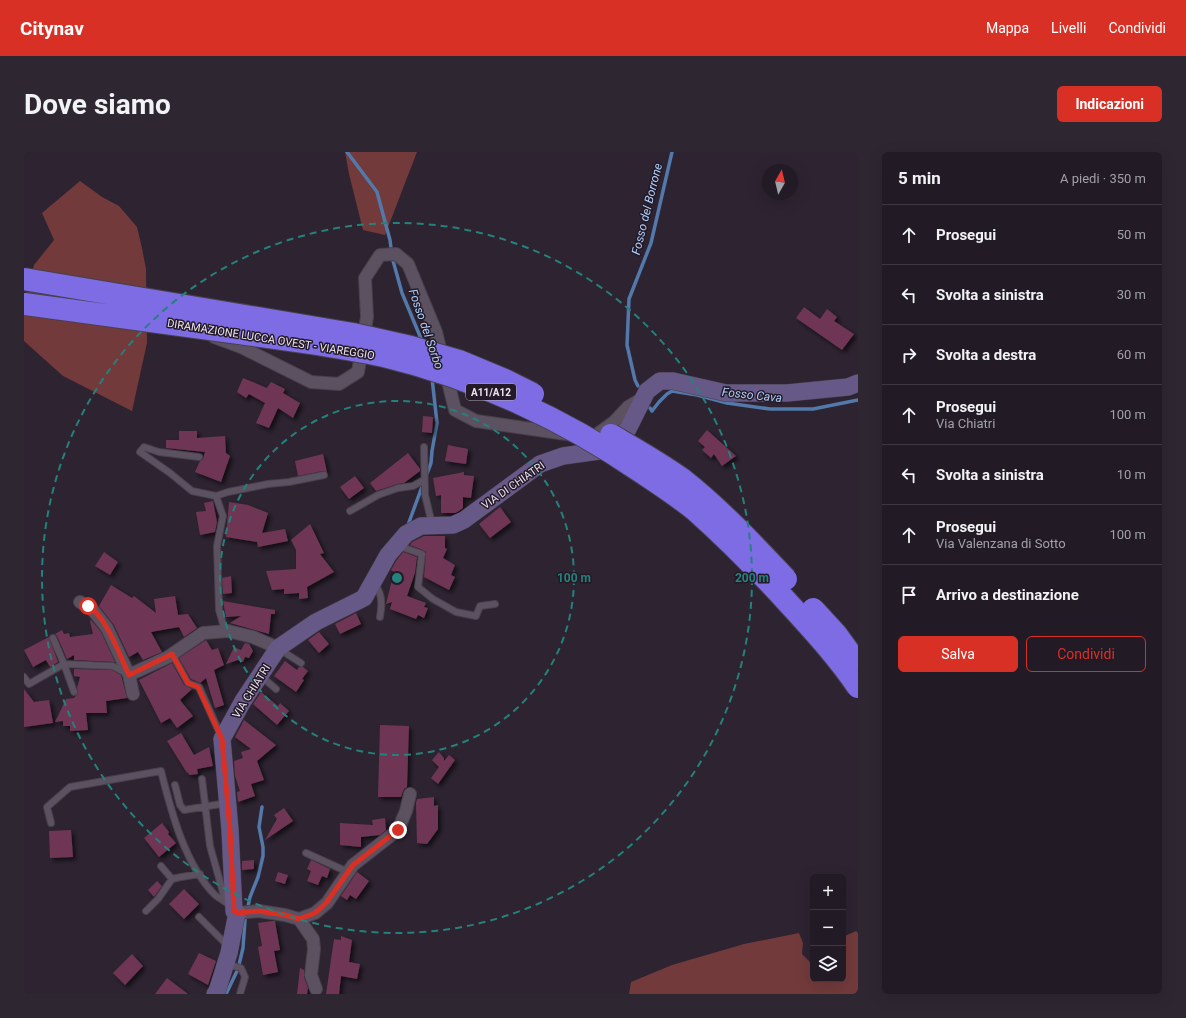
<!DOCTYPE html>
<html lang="it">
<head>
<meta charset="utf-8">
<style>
  :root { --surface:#221a25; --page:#2e2732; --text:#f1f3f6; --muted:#a2a1a7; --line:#3f3842; --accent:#d93025 }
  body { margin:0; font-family:Roboto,sans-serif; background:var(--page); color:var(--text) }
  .controls { position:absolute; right:12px; bottom:12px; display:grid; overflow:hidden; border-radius:6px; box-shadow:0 4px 16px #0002 }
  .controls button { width:36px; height:36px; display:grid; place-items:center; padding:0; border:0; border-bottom:1px solid var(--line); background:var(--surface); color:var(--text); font:20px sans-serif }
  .compass { position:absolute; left:738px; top:12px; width:36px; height:36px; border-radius:50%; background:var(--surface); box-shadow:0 4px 16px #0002; rotate:8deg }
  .stop { position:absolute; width:12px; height:12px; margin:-9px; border:3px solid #d93025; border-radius:50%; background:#fff }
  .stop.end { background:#d93025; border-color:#fff; box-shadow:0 1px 4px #0008 }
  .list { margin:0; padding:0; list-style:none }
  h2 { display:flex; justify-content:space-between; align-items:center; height:52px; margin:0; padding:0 16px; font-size:17px }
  h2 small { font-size:13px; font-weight:400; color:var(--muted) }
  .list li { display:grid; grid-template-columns:26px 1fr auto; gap:12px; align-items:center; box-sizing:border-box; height:60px; padding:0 16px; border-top:1px solid var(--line) }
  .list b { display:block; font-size:15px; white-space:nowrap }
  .list p { margin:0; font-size:13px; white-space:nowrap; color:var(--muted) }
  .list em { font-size:13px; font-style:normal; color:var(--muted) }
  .actions { display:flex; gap:8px; padding:12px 16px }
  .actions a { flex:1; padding:9px 0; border:1px solid var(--accent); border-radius:6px; text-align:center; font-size:14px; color:var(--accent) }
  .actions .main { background:var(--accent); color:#fff }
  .icon { flex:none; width:22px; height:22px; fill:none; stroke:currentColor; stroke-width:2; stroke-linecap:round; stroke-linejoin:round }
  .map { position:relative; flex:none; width:834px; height:842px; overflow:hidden; border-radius:6px }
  header { display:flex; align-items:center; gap:24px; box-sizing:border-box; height:56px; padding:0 20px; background:var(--accent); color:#fff }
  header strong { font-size:19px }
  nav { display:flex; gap:22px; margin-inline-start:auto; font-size:14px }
  .intro { display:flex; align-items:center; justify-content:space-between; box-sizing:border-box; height:96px; padding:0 24px }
  h1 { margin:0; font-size:28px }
  .button { padding:10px 18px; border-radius:6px; background:var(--accent); color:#fff; font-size:14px; font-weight:700 }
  main { display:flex; gap:24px; padding:0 24px }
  aside { flex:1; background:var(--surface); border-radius:6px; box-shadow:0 4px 16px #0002 }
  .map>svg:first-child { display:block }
  .green { fill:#723a3b }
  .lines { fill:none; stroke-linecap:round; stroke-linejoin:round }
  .stream { stroke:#5279aa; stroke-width:3.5 }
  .building { fill:#6e3654; filter:url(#shadow) }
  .lane-casing { stroke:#48404b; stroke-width:8 }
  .street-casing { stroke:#48404b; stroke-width:14 }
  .secondary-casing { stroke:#48404b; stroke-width:18 }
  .lane { stroke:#5c5160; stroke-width:6 }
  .street { stroke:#5c5160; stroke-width:12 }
  .secondary { stroke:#665988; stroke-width:17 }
  .highway-bridge-casing { stroke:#48404b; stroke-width:24; stroke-linecap:butt }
  .highway-bridge { stroke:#7d6ce4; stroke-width:22 }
  .route { stroke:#d93025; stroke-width:5 }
  .ring { fill:none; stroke:#25817b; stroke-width:2; stroke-dasharray:7 5 }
  .labels { text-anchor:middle; stroke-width:3; stroke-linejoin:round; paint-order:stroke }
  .shield { fill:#231927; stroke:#afa7b2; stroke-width:1 }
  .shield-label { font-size:10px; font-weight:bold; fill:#ebe4ee }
  .street-label { font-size:11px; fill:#ebe4ee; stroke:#231927 }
  .water-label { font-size:12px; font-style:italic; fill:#aed0fb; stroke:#231927 }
  .centre { fill:#25817b; stroke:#231927; stroke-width:2 }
  .ring-label { font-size:12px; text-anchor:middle; font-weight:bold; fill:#25817b; stroke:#231927; stroke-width:3; stroke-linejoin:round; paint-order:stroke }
</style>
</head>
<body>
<header>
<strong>Citynav</strong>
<nav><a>Mappa</a><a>Livelli</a><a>Condividi</a></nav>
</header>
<div class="intro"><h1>Dove siamo</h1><a class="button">Indicazioni</a></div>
<main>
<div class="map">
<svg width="834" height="842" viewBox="0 0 834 842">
  <defs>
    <filter id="shadow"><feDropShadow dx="3" dy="3" stdDeviation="2" flood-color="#0009"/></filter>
  </defs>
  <rect width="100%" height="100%" fill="#2d2331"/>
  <path class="green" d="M321,0H393L361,83L339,78L325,22Z
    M56,29L78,45L95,54L113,75L118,96L122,117L123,191L108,259L39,224L0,189V159L10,113L30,88L18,61Z
    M832,779L834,781V842H605L607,830L648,813L720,792L775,781L779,791L778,802L787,811L789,810V827H819V794L821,784Z"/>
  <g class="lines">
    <path class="stream" d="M323,0L353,40L366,88L367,96
      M368,105L378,141L398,189
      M614,234L611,228L603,193L605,147L627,91L648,0
      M626,256L628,259L635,250L643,242L648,239L673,243L703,251L746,257H789L834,248
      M402,324L407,311L408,299L413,271L408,226
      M384,373L399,332
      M202,842L214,817L219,796L221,768L226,745L234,725L239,704V695L235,675L238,655"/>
  </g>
  <path class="building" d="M780,155L796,167L803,157L813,165L810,169L830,182L818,198L772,166Z
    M219,226L243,236L247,230L261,237L259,241L276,251L269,266L254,256L245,276L232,271L241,251L225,242L222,246L213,240Z
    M399,264L409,265L408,281L398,280Z
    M683,278L712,304L698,314L690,302L687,306L678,298L681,295L674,289Z
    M155,279H173V286L201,284L202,301L206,304L197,330L171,320L176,309L179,307L181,300L142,296V288H155Z
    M424,293L444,297L442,312L421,309Z
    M384,301L396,317V319L380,331L373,332L352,339L346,331Z
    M299,302L303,320L299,319L274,324L271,309Z
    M440,320V323L450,324L447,346L439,345V356L435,359L431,361H417V343L412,344L409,326Z
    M331,324L340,336L325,347L316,335Z
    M189,349L193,370L191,380L176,383L172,360L182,359L180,351Z
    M205,350L224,353L244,361L238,381L261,377L264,389L234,395L233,390L202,385Z
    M476,355L487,370L466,386L455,372Z
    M286,372L300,401L296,402L310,420L283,435L284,446L275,447V441L260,442V437L248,438L242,419L272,417V398L267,388Z
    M400,384H421V396L423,397L419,406L431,413L427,423L431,425L425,438L400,425L402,400L399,398L386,393L388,390Z
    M80,400L94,410L86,423L71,414Z
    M379,400L393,405L391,421L383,444L402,451L400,455L404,456L400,466L394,463L392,467L366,457L368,450L362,452L370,420L367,418L372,409Z
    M207,424L208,441L199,442L198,426Z
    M87,433L108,446L110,444L132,461L130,447L151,444L154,463L164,462L173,476L160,485L155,475L127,480L138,500L119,508L114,500L105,505L90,473L75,454Z
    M199,449L251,458V462H247L245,482L206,471L217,464L202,465Z
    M332,461L337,472L316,482L311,472Z
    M67,468L77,480L91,510L50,508V503L43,507L33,484L31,482L38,478L40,482L45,481L46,485L69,482L66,469Z
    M295,480L305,492L295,501L284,488Z
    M25,485L34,510L26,515L22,508L9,515L0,498Z
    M182,488L188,498L194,496L200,513L190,518L200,553L191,556L182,526L176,531L167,527L155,506Z
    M221,491L225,492L229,499L225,506L221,505L219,510L214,508L202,512L210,495L217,498Z
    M261,509L273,518L275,515H279L284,519L278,527L280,528L272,540L250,524Z
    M148,511L160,533L168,537L156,548L169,564L153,576L146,566L137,571L115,528Z
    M50,517L88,518L97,523L103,546L82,549L83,561H62L64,578L46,579V574H39V569L31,570L42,547L50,546L54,541L53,536L56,525L50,524Z
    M0,537L10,550L25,548L29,571L0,575Z
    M237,540L254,554L256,551L265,559L253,573L229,552Z
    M220,568L252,593L233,609L240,628L227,632L231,644L214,650L213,640L216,639L211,624L210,609L219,606L217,600L227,597L211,585Z
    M356,573L385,574L383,635L380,637L377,645H354Z
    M157,581L170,603L185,595L189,614L173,617L174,622L165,623L164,620L163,621L143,589Z
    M415,600L420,606V609L425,603L431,608L414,632L407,626L415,615L408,608Z
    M410,645V654L414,653V677L403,692L393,691L392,651L393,647Z
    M260,656L269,669L241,688L253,667L250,663Z
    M361,666L362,678L356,683L337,685V695L316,693V671L349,673L348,668Z
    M138,671L145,680L144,682L152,691L135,705L120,686Z
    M47,678L49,705L26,706L25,679Z
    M230,708V717L218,718V709Z
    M287,708L306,717L303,726L298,724L294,733L283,729L287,719L283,717Z
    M254,720L264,723L261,732L251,729Z
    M333,720L345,729L332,747L326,743L323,748L317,744Z
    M133,729L138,734L130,745L124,738Z
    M160,737L175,752L160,767L145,752Z
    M248,769H251L256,798L250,799L254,820L239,823L234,795L238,794L234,771Z
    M317,784L328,788L325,810L336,812L333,827L317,824L315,842H302L310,787L317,788Z
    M175,801L192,809L184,833L164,822Z
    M108,802L119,814L101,833L89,821Z
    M276,816L280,818V825L284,836L283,842H273Z
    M143,826L164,842H131Z"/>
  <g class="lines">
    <g class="lane-casing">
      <path id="lane" d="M400,295L401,343L408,372
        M175,305L135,300L120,295L116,300L146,321L168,339L192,344L204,340L244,332L265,330L300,323
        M192,344L199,364L193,394L195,458L201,479
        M326,359L354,343L374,336L389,334L400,328
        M375,394L398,402L394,435L409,447L432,460L452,464L456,454L471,452
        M351,433C359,441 358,454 356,465
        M29,486L40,512L89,514L102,521
        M255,497L277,511
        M148,502L164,531L175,535L197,584
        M237,524L252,537
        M0,525L5,532L40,512L50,540
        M178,627L186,694L200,744L204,749
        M151,633L156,653L160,658L203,651
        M27,671L23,655L46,635L137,619C147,659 161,713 191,743C196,747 202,750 207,754
        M282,701L324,720
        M137,714L148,727
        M122,759L134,747L148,727L157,725L176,722
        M175,765L204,794
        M202,812L217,816L221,825L216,842"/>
    </g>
    <g class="street-casing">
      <path id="street" d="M190,185L217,195L287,230L315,232L334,220L343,165L341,126L356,103L372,102L384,112L412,180L431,258L452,269L549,283H572L590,270L604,255L619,246
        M56,450L68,457L83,476L105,523L109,542
        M105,523L144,505L179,481L204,479L229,485L254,496
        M213,761L235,759L261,763L275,767L291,761L303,751L329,713L374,678L382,659L386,642
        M275,767L289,787L290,797L287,823L292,837"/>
    </g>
    <g class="secondary-casing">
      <path id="secondary" d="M191,842L193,839L205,801L213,761L210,759L206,678L198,587L219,549L254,496L292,470L340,446L364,403L382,382L397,374L429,373L440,368L516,312L539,304L582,298L604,277L623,239L636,229H649L702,241H763L824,235L834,231"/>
    </g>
    <use href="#lane" class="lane"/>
    <use href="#street" class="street"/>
    <use href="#secondary" class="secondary"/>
    <g class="highway-bridge-casing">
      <path id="highway-bridge" d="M0,127L329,182L387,195L435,209L483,229L509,242
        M0,152L280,190C307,194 333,198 360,204C451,226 540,267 617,320C635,332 655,345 672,359C701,385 729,413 756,442C783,472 811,501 834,535
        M587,283C611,297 636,311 658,327C696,357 729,392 762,427
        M789,457L812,482L831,508"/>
    </g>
    <use href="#highway-bridge" class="highway-bridge"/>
  </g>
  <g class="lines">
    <path class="route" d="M64,454C82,464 96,504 105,523L148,502L164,531L174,535L198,587L206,678L210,759L213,761L235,759L261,763L275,767L291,761L302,751L329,713L374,678"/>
  </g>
  <g class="ring">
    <circle cx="373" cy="426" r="177"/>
    <circle cx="373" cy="426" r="355"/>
  </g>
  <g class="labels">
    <rect class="shield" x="442" y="232" width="50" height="16" rx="3"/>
    <g class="shield-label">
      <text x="467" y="244">A11/A12</text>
    </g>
    <g class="street-label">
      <text transform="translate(247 187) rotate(9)" y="4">DIRAMAZIONE LUCCA OVEST - VIAREGGIO</text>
      <text transform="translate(489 333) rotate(-35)" y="4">VIA DI CHIATRI</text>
      <text transform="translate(227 539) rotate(-58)" y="4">VIA CHIATRI</text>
    </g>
    <g class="water-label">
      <text transform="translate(623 57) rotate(-76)" y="4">Fosso del Borrone</text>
      <text transform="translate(402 177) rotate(71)" y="4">Fosso del Sorbo</text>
      <text transform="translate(728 243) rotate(6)" y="4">Fosso Cava</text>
    </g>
  </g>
  <circle cx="373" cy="426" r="6" class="centre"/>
  <g class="ring-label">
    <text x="550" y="430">100 m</text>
    <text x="728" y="430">200 m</text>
  </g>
</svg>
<div class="controls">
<button>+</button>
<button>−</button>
<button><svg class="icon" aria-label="layers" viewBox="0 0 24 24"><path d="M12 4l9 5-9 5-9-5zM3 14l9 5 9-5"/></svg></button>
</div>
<svg class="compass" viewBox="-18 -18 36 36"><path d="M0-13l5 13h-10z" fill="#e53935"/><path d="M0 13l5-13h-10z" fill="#a2a1a7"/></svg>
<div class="stop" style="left:64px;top:454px"></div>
<div class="stop end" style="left:374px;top:678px"></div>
</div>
<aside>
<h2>5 min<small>A piedi · 350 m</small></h2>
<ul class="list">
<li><svg class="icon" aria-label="ahead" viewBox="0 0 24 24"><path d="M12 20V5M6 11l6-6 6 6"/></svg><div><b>Prosegui</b></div><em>50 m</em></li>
<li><svg class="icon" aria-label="left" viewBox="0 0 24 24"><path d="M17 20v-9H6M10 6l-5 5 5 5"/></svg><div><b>Svolta a sinistra</b></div><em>30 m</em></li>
<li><svg class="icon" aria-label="right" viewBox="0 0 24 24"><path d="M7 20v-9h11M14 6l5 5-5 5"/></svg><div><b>Svolta a destra</b></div><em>60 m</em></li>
<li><svg class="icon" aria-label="ahead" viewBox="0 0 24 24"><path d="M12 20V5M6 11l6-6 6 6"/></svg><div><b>Prosegui</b><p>Via Chiatri</p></div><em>100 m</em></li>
<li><svg class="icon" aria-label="left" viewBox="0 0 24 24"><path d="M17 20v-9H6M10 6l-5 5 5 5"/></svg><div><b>Svolta a sinistra</b></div><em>10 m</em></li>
<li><svg class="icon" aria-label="ahead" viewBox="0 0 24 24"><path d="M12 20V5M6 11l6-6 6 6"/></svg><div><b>Prosegui</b><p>Via Valenzana di Sotto</p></div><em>100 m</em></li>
<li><svg class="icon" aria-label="arrive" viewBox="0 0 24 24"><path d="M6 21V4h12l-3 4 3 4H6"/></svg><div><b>Arrivo a destinazione</b></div></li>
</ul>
<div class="actions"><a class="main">Salva</a><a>Condividi</a></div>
</aside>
</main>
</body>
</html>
